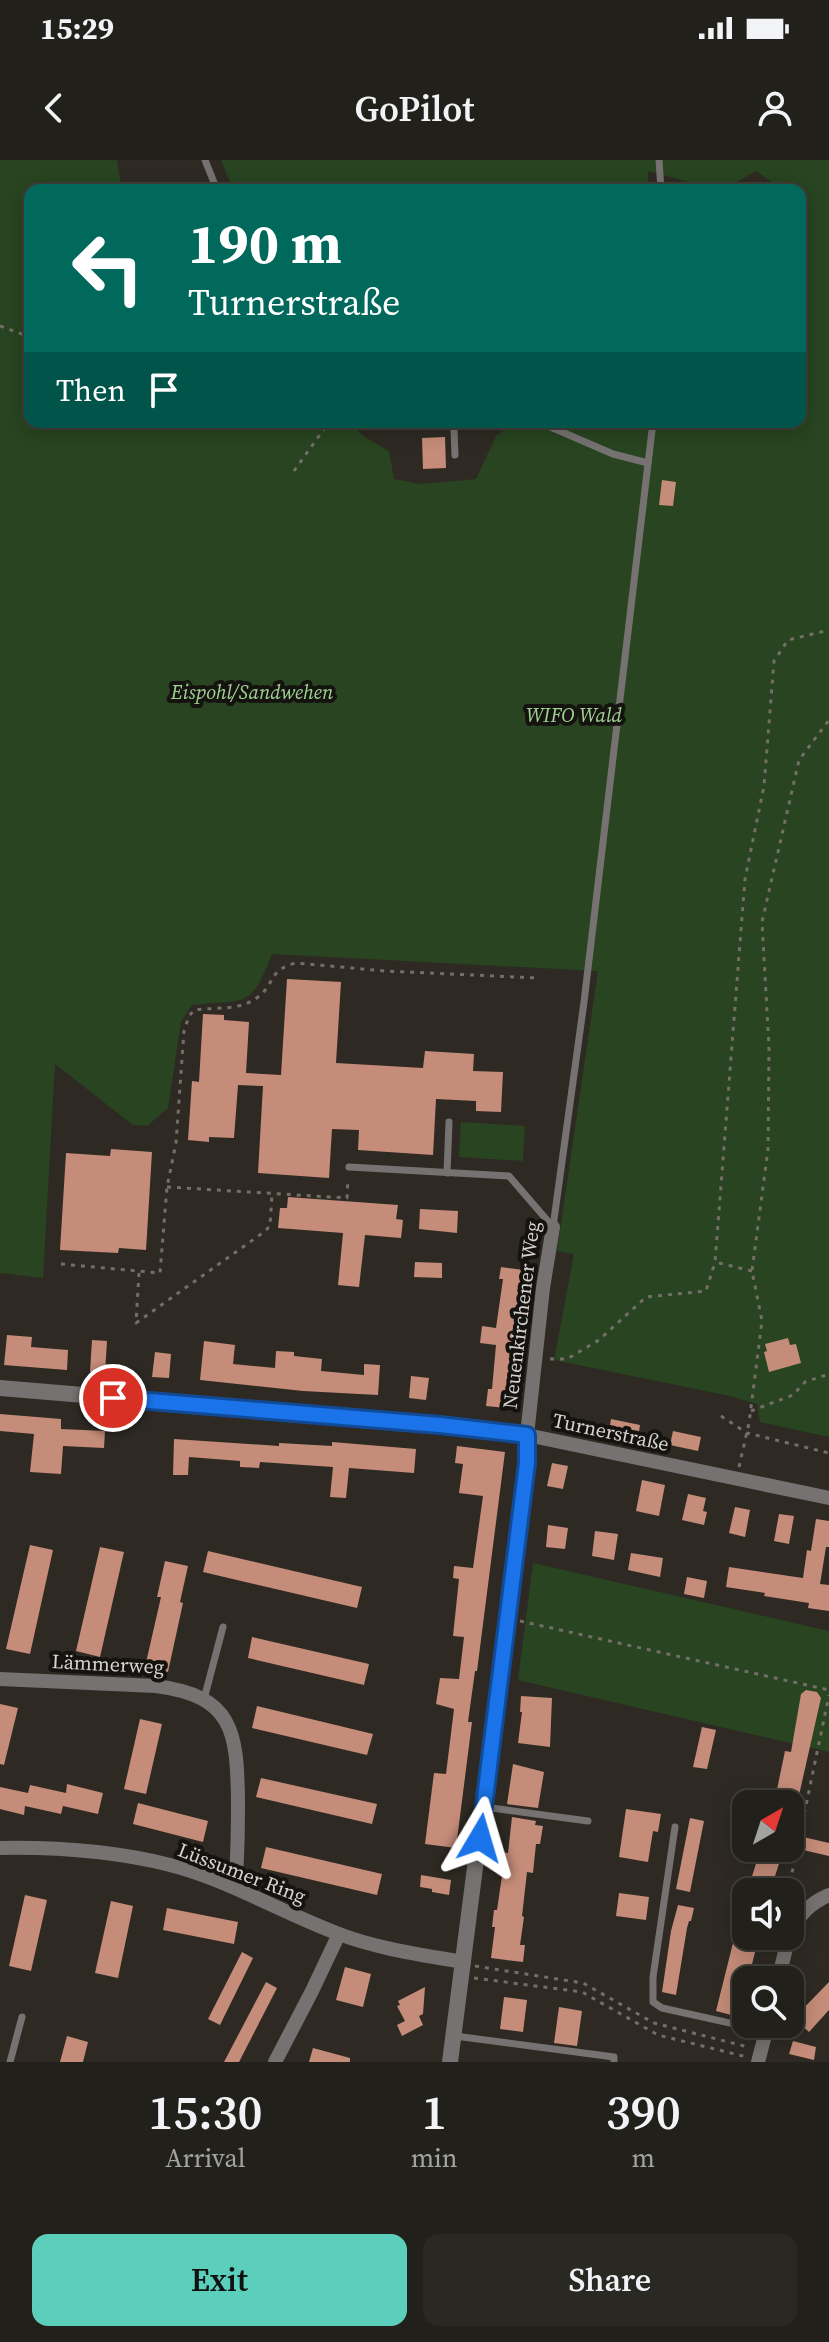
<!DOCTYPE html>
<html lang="en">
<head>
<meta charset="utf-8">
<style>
  body { margin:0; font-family:"Source Serif 4",serif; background:#2a2823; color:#f1f3f6; height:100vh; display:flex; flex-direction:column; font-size:30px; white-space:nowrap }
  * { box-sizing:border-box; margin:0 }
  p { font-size:26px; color:#a2a3a2 }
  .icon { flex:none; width:44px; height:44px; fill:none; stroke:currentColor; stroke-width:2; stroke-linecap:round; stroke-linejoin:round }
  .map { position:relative; height:1902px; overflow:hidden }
  .details { display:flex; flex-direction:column; background:#22201a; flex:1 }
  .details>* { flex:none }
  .guide { position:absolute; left:24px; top:24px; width:782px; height:244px; border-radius:16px; box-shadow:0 4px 20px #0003,0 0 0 2px #3f3e39; background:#00695c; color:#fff; overflow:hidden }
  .needle { width:52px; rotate:39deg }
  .controls { position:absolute; left:732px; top:1630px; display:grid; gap:16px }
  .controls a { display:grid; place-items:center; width:72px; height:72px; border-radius:16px; background:#22201a; box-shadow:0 4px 20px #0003,0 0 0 2px #3f3e39; font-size:40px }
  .pin { position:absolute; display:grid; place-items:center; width:68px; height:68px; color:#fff; margin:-34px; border:4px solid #fff; border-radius:50%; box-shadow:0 2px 8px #0007 }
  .me { position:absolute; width:88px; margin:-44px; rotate:7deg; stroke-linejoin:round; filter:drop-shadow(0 0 6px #0008) }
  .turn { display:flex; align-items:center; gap:28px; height:168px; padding:0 32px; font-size:36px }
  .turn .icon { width:104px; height:104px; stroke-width:2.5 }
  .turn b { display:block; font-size:56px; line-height:68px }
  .then { display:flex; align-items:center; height:76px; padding:0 32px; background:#0003; gap:16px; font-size:30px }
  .eta { display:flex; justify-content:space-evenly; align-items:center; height:136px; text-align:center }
  .eta b { font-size:48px; font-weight:600; line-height:56px }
  .action { display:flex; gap:16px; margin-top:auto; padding:16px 32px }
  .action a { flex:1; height:92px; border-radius:16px; background:#5bcebc; color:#111; font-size:32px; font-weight:600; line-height:92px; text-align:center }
  .action a+a { background:#2a2823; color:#f1f3f6 }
  .status { display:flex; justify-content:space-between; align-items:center; height:56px; padding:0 40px; background:#22201a; direction:ltr }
  .status svg { height:22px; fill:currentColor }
  header { display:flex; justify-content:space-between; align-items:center; height:104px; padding:0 32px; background:#22201a; font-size:36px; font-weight:600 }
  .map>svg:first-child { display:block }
  .green { fill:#284420 }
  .building { fill:#c58c79 }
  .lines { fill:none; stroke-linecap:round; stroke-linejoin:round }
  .path { stroke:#726e68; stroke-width:3; stroke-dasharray:4 6; stroke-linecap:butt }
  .service { stroke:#777272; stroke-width:7 }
  .minor { stroke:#777272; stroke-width:14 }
  .tertiary { stroke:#777272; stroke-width:16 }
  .route-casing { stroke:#114b97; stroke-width:20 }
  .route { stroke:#1a73e8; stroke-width:14 }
  .labels { text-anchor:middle; stroke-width:8; stroke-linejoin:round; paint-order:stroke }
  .park-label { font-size:20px; font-style:italic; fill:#9fd391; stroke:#151310 }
  .street-label { font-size:20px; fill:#d7d4d0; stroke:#151310 }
</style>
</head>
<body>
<div class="status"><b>15:29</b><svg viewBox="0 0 49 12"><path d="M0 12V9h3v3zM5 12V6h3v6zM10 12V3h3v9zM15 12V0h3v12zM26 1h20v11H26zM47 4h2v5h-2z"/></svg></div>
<header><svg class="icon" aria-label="back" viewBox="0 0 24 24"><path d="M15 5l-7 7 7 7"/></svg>GoPilot<svg class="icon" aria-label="person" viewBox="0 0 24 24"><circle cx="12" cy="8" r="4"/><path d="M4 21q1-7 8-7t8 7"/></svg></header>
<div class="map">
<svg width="829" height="1902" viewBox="0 0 829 1902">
  <rect width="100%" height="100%" fill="#2e2a23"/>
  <g class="green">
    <path d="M 0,0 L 117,0 L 121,26 L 138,30 L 30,30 L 30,262 L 350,262 L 363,276 L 389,291 L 394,319 L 420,324 L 476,319 L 496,276 L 515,262 L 800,262 L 800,30 L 783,30 L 756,11 L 723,30 L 718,30 L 648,11 L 648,30 L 233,30 L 221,0 L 829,0 L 829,1277 L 760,1262 L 757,1244 L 730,1236 L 554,1200 L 574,1094 L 557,1091 L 598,811 L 272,794 C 250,850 247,839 192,845 L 181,862 L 168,948 L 147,966 L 133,965 L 55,904 L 43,1118 L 0,1113 Z"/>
    <path d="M 461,962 L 525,966 L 523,1001 L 459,997 Z"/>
    <path d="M 533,1403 L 829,1471 L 829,1592 L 518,1520 Z"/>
  </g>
  <g class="building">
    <path d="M 445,277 L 446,308 L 423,309 L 422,278 Z"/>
    <path d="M 662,320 L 676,322 L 673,346 L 659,345 Z"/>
    <path d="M 287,819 L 341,822 L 336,903 L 423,908 L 425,891 L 474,894 L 473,911 L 503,912 L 501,952 L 476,951 L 476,941 L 436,939 L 433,995 L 358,990 L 359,970 L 332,969 L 329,1018 L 258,1013 L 263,926 L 238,925 L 234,978 L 209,977 L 209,982 L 188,980 L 192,921 L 199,922 L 203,854 L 224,855 L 224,860 L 249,862 L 246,913 L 281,915 Z"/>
    <path d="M 111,989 L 152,992 L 146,1090 L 119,1088 L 118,1093 L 60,1090 L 66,993 L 110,996 Z"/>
    <path d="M 288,1037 L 398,1045 L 396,1059 L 403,1060 L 401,1078 L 365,1075 L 359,1127 L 338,1125 L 343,1073 L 278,1068 L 280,1048 L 287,1048 Z"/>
    <path d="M 420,1049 L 458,1051 L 457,1073 L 419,1069 Z"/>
    <path d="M 415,1102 L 442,1103 L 442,1118 L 414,1117 Z"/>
    <path d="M 501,1107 L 524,1110 L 506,1248 L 486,1246 L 488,1229 L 492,1229 L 496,1185 L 480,1183 L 482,1166 L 496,1168 L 503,1119 L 499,1119 Z"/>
    <path d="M 7,1175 L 32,1177 L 31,1187 L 68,1190 L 67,1210 L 4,1205 Z"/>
    <path d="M 788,1178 L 790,1185 L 796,1184 L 801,1203 L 769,1212 L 764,1192 L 767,1191 L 765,1184 Z"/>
    <path d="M 92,1180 L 107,1181 L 105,1213 L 90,1212 Z"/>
    <path d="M 204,1181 L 235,1185 L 233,1204 L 275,1208 L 276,1191 L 294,1192 L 294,1196 L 322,1199 L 321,1211 L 364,1215 L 364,1204 L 380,1205 L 378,1235 L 303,1231 L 200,1220 Z"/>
    <path d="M 155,1192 L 171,1194 L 169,1218 L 152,1217 Z"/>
    <path d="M 411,1216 L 429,1218 L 426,1240 L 409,1238 Z"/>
    <path d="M 0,1254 L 61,1259 L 61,1269 L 105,1271 L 104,1288 L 63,1286 L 61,1314 L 30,1312 L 34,1274 L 0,1271 Z"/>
    <path d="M 611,1259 L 640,1265 L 638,1278 L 609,1272 Z"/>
    <path d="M 673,1271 L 701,1277 L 698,1291 L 670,1285 Z"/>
    <path d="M 174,1279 L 279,1286 L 279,1283 L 332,1286 L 332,1282 L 416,1289 L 414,1313 L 349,1308 L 346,1338 L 330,1337 L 333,1307 L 260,1302 L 259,1308 L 240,1307 L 240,1301 L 189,1297 L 188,1315 L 173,1315 Z"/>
    <path d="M 457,1286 L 505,1292 L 477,1511 L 475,1511 L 468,1562 L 472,1562 L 456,1688 L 425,1684 L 434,1613 L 446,1614 L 454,1549 L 436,1544 L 440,1518 L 459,1519 L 464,1477 L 453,1476 L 459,1419 L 453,1418 L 454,1406 L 473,1408 L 483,1336 L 459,1333 L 463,1304 L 455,1303 Z"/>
    <path d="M 552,1303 L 568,1306 L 563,1329 L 547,1326 Z"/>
    <path d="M 642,1320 L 665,1325 L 659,1356 L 636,1351 Z"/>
    <path d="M 688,1334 L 706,1338 L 703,1351 L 707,1352 L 704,1365 L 682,1360 Z"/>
    <path d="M 735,1347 L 750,1350 L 745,1377 L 729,1373 Z"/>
    <path d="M 779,1354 L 794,1356 L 789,1384 L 774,1381 Z"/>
    <path d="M 816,1359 L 829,1361 L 829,1387 L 826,1387 L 820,1424 L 829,1425 L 829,1451 L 808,1448 L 809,1443 L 764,1436 L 765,1433 L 726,1427 L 729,1407 L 803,1418 L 807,1390 L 811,1391 Z"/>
    <path d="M 548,1365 L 568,1368 L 565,1389 L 546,1387 Z"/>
    <path d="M 595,1371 L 618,1374 L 614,1400 L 592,1396 Z"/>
    <path d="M 30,1385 L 53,1390 L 30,1494 L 6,1489 Z"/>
    <path d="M 100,1387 L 124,1392 L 100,1497 L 76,1491 Z"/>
    <path d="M 208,1391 L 362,1427 L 357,1448 L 203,1412 Z"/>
    <path d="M 631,1393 L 663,1398 L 660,1417 L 628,1410 Z"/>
    <path d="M 165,1401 L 188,1406 L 180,1442 L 183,1443 L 168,1512 L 145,1507 L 161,1437 L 157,1437 Z"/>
    <path d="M 687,1417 L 707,1421 L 704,1438 L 684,1434 Z"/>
    <path d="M 252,1477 L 369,1504 L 364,1525 L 248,1498 Z"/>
    <path d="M 806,1530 L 817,1532 L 821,1538 L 797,1644 L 774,1644 L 785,1591 L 791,1592 L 801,1534 Z"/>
    <path d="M 521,1536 L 552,1538 L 550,1587 L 518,1583 L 522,1552 L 520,1552 Z"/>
    <path d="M 0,1544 L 18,1548 L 4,1605 L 0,1604 Z"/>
    <path d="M 257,1546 L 373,1574 L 367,1595 L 252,1568 Z"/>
    <path d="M 140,1559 L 162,1564 L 146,1634 L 124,1629 Z"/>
    <path d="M 702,1567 L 716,1570 L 707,1609 L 693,1607 Z"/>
    <path d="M 513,1604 L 544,1612 L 538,1648 L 507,1644 Z"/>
    <path d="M 261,1618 L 377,1644 L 372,1664 L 256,1637 Z"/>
    <path d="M 67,1624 L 103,1633 L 98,1654 L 63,1646 L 61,1654 L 25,1646 L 24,1655 L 0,1649 L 0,1627 L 28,1633 L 30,1625 L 66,1633 Z"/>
    <path d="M 138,1643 L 208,1661 L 203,1682 L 133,1664 Z"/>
    <path d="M 626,1649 L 661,1654 L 658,1672 L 653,1671 L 648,1702 L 619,1697 Z"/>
    <path d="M 512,1657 L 536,1661 L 535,1665 L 543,1666 L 540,1684 L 536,1684 L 533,1713 L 527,1712 L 522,1756 L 524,1757 L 520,1785 L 525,1785 L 523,1802 L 491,1798 L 495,1767 L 492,1767 L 494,1750 L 497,1750 L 503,1709 L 499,1708 L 501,1692 L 508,1693 Z"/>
    <path d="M 690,1658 L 704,1661 L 690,1732 L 676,1729 Z"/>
    <path d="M 790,1674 L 829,1683 L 829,1696 L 790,1687 Z"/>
    <path d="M 266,1687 L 382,1714 L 377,1735 L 261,1708 Z"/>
    <path d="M 761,1688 L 774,1688 L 783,1691 L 770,1732 L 747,1732 Z"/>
    <path d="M 421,1715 L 451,1720 L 449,1735 L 432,1732 L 432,1729 L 420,1727 Z"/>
    <path d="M 619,1733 L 649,1737 L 646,1760 L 616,1756 Z"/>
    <path d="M 25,1735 L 47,1740 L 31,1811 L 9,1806 Z"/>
    <path d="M 111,1741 L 133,1746 L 118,1818 L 95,1813 Z"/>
    <path d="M 678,1745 L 694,1748 L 691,1761 L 689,1761 L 687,1768 L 676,1835 L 662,1832 L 671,1771 Z"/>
    <path d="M 742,1747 L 746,1747 L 746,1776 L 759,1776 L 748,1820 L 746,1820 L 739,1857 L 716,1851 Z"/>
    <path d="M 167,1748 L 238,1762 L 234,1784 L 163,1770 Z"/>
    <path d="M 242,1792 L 253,1798 L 220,1865 L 208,1859 Z"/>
    <path d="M 345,1807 L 371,1814 L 363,1847 L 336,1840 Z"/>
    <path d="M 266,1822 L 277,1828 L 239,1902 L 224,1902 Z"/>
    <path d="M 829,1822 L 829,1850 L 809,1872 L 794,1858 Z"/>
    <path d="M 425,1827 L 423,1854 L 419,1856 L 423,1865 L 402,1876 L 397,1865 L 405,1861 L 397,1846 L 400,1845 L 398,1841 Z"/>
    <path d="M 504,1837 L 527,1840 L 523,1872 L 500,1869 Z"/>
    <path d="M 559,1847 L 582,1851 L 577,1886 L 554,1883 Z"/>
    <path d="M 67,1876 L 88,1882 L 83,1902 L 60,1902 Z"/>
    <path d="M 793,1881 L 816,1887 L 814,1900 L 789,1894 Z"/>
    <path d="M 313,1888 L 350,1898 L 350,1902 L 309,1902 Z"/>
  </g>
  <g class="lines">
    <g class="path">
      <path d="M 0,166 L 30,177"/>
      <path d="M 316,262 L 327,265"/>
      <path d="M 294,311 L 329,262"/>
      <path d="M 167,1027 L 347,1038 L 348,1019"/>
      <path d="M 61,1104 L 160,1113 L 167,1027 L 176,983 L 184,871 L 189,856 L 194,850 C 216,847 240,851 258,837 C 276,823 268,810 296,803 L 385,811 L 538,818"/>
      <path d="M 752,1111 L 715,1102 L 745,719 L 764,626 L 774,501 L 788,480 L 829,470"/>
      <path d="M 139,1113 L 136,1163 L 264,1072 L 270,1066 L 272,1034"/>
      <path d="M 550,1199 L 567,1199 L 599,1180 L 646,1137 L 706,1131 L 715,1102"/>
      <path d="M 751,1251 L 793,1235 L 805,1222 L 829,1214"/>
      <path d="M 721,1256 L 747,1273 L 829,1293"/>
      <path d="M 739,1307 L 749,1263 L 762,1161 L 752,1111 L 768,989 L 769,887 L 762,762 L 799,600 L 829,560"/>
      <path d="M 520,1461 L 829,1530"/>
      <path d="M 788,1732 L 829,1535"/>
      <path d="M 475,1806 L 583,1823 L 654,1863 L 748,1887"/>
      <path d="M 474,1818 L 582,1832 L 658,1875 L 747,1897"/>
    </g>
    <g class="service">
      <path d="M 205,0 L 217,30"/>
      <path d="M 659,0 L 661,30"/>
      <path d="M 539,262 L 613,294 L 648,303"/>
      <path d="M 455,295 L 454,270 L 458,262"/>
      <path d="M 349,1007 L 509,1016 L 553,1067"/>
      <path d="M 447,1013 L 449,962"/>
      <path d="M 553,1067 L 584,842 L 653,262"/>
      <path d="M 204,1539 L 223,1467"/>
      <path d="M 484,1647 L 588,1661"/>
      <path d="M 675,1667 L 653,1817 L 653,1842 L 662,1848 L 766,1871"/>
      <path d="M 455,1876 L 614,1897 L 614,1902"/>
      <path d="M 10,1902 L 22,1857"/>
    </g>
    <g class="minor">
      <path d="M 553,1067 L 543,1128 L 527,1275 L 829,1338"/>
      <path d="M 0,1519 L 156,1526 C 233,1536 237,1571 238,1640 C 238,1669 238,1698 235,1727"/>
      <path d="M 0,1688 C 57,1687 114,1691 170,1705 C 229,1720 282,1753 339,1774 C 379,1789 422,1795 464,1802"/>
      <path d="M 790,1773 C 799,1755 810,1743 829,1735"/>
      <path d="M 778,1820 L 789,1776"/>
      <path d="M 275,1902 L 312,1831 L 339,1774"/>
      <path d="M 758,1902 L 768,1864"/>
    </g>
    <path class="tertiary" d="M 0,1228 L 440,1265 L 527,1275 L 527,1303 L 450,1902"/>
  </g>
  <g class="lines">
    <g class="route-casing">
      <path id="route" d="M 113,1238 L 440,1265 L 527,1275 L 527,1303 L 480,1678"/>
    </g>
    <use href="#route" class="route"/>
  </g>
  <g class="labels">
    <g class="park-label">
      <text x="252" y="539">Eispohl/Sandwehen</text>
      <text x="574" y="562">WIFO Wald</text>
    </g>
    <g class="street-label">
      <text transform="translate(521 1155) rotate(-83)" y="7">Neuenkirchener Weg</text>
      <text transform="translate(611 1272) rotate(12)" y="7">Turnerstraße</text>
      <text transform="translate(108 1504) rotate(3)" y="7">Lämmerweg</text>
      <text transform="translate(242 1713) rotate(21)" y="7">Lüssumer Ring</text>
    </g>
  </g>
</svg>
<div class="controls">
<a><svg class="needle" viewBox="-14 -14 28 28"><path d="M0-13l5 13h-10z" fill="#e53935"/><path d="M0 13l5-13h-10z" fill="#a2a3a2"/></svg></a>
<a><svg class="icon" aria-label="sound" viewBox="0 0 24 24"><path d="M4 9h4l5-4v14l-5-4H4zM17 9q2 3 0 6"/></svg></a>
<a><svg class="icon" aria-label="search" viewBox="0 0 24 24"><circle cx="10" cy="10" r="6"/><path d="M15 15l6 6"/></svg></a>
</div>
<div class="pin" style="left:113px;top:1238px;background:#d93025"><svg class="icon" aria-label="arrive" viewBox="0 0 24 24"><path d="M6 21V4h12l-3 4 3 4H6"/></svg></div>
<svg class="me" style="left:480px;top:1678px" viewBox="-20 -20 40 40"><path d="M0-17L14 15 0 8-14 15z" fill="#1a73e8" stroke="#fff" stroke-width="4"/></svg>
<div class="guide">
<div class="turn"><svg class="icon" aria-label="left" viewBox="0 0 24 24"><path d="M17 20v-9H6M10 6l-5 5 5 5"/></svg><div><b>190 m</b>Turnerstraße</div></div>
<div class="then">Then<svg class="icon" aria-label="arrive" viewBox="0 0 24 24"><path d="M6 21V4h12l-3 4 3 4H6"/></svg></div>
</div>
</div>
<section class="details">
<div class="eta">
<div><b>15:30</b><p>Arrival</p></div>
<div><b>1</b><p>min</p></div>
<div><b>390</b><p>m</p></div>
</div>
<div class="action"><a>Exit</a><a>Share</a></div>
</section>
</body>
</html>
